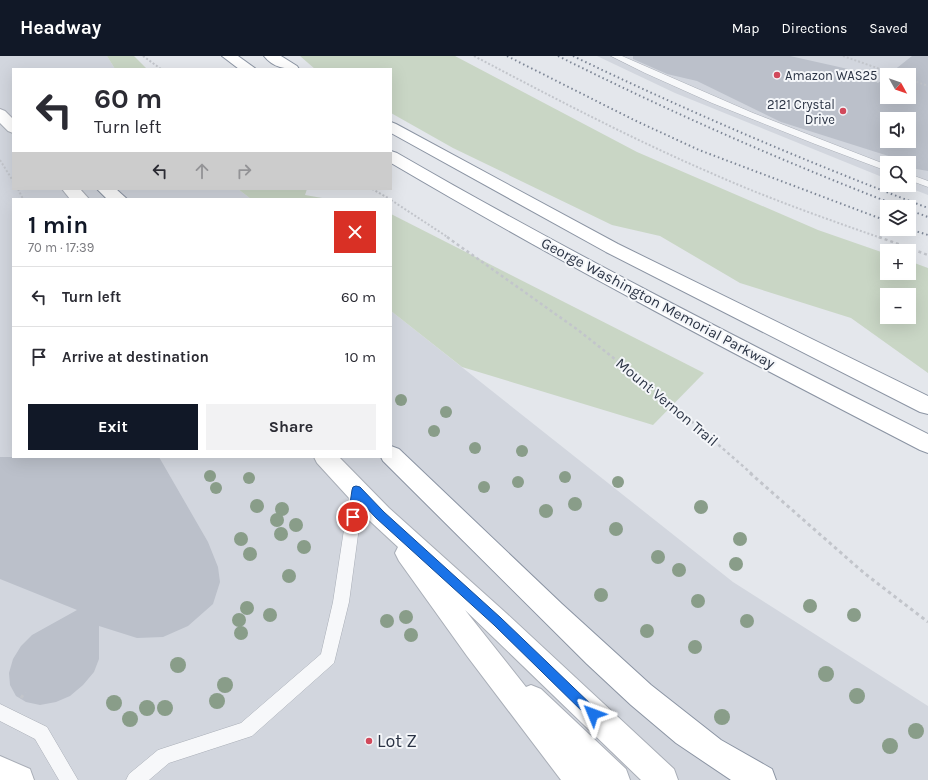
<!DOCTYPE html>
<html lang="en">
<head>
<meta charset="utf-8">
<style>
  body { margin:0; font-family:Karla,sans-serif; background:#f2f2f3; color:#2b2b33; height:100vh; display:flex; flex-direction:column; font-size:15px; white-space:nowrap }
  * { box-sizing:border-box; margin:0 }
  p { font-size:13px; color:#7c7c81 }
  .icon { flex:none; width:22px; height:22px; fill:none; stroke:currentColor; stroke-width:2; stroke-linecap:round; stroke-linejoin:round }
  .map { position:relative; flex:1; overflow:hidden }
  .panel { position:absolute; left:12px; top:142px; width:380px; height:260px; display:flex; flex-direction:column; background:#fff; border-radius:0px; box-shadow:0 4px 16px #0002 }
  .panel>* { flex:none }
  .hud { position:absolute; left:12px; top:12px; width:380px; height:122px; border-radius:0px; box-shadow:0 4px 16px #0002; background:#fff; color:#2b2b33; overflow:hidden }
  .needle { width:26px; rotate:130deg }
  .tools { position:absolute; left:880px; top:12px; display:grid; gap:8px }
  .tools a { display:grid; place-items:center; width:36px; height:36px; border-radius:0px; background:#fff; box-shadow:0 4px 16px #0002; font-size:20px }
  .pin { position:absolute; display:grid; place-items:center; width:34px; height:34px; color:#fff; margin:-17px; border:2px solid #fff; border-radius:50%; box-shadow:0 1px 4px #0007 }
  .me { position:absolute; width:44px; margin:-22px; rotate:314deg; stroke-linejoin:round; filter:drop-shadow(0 0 3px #0008) }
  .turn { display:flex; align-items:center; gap:14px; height:84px; padding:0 16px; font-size:18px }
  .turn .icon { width:52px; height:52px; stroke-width:2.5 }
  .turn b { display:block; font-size:28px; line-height:34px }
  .lanes { display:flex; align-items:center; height:38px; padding:0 16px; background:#0003; justify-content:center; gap:20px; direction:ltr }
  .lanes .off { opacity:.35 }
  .round { display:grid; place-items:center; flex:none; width:42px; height:42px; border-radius:0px; background:#f2f2f3 }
  .headline { display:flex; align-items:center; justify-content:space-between; height:68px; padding:0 16px }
  h1 { font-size:24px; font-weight:700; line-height:30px; color:#111827 }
  .action { display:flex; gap:8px; margin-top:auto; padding:8px 16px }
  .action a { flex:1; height:46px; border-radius:0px; background:#111827; color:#fff; font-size:16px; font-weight:700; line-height:46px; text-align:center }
  .action a+a { background:#f2f2f3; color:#2b2b33 }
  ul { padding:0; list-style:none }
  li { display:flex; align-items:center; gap:12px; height:60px; padding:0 16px; border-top:1px solid #e1e1e2 }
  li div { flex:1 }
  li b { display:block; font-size:15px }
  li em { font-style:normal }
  header { display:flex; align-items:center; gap:24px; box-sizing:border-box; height:56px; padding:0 20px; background:#111827; color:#fff }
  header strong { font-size:19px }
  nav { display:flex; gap:22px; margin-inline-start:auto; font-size:14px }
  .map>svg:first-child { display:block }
  .built { fill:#d2d6de; fill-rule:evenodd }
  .green { fill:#c9d6c5; fill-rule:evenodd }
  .building { fill:#bbc0ca; fill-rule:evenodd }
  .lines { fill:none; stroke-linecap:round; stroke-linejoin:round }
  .lane-casing { stroke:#a9aeb7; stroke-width:1 }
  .secondary-casing { stroke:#a9aeb7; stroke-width:2 }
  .highway-casing { stroke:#8b94a3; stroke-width:2 }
  .path-far2 { stroke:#c2c5cb; stroke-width:2; stroke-dasharray:2 2; stroke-linecap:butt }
  .path-far1 { stroke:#c2c5cb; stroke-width:2.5; stroke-dasharray:3 3; stroke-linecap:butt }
  .path { stroke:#c2c5cb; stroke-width:3; stroke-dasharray:3.5 3.5; stroke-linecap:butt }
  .lane { fill:#f7f8fa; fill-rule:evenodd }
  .secondary { fill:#fff; fill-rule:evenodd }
  .highway { fill:#fff; fill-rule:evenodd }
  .rail { stroke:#7d8696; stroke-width:2; stroke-dasharray:1.5 3; stroke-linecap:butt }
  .tree { fill:#899d89 }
  .route { fill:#1a73e8; stroke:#114b97 }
  .poi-dot { fill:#d1495b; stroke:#f4f6f9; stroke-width:1.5 }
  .labels { text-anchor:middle; stroke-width:4; stroke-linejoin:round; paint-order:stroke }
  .far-poi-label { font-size:13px; fill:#2b3445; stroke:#f4f6f9; text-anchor:start }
  .street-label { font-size:15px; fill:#2b3445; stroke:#f4f6f9 }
  .near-poi-label { font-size:18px; fill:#2b3445; stroke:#f4f6f9; text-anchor:start }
</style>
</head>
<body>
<header>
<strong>Headway</strong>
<nav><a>Map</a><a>Directions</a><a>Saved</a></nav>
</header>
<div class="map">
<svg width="928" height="724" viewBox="0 0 928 724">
  <rect width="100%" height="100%" fill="#e4e7ec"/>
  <g class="built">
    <path d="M 0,0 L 107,0 L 115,13 L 13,13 L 13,133 L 238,133 L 251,143 L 13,143 L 13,401 L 391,401 L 391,255 L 733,526 L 928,650 L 928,724 L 0,724 Z"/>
    <path d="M 597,0 L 928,0 L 928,139 L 902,129 L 909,129 L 909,107 L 887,107 L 887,123 L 675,37 ZM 887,19 L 909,19 L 909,41 L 887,41 ZM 887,63 L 909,63 L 909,85 L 887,85 Z"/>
  </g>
  <g class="green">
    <path d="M 107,0 L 134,0 L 147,13 L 115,13 Z"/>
    <path d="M 300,0 L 455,0 L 637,96 L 818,174 L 887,198 L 887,217 L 909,217 L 909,205 L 928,212 L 928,317 L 851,262 L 740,227 L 660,180 L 612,169 L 453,92 L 391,57 L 391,13 L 315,13 ZM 887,239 L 909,239 L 909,261 L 887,261 Z"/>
    <path d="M 238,133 L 307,133 L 305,139 L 328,143 L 251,143 Z"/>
    <path d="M 391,158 L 704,317 L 653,369 L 462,311 L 391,255 Z"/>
  </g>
  <g class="building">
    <path d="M 633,0 L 790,0 L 857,15 L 878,27 L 887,20 L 887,41 L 909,41 L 909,19 L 888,19 L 912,0 L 928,0 L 928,115 L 911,112 L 909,111 L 909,107 L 904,107 L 898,103 L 781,66 L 697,25 L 667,18 L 633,3 ZM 887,63 L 909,63 L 909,85 L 887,85 Z"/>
    <path d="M 0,401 L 159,401 L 208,486 L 218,511 L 220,526 L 213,548 L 188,570 L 163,581 L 137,582 L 99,570 L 99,603 L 94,616 L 83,629 L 70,640 L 56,646 L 40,649 L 26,646 L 16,640 L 10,629 L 9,617 L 13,603 L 21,590 L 32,579 L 77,554 L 0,523 Z"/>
  </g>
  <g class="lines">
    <g class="lane-casing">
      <g id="lane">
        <path d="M 611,0 L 622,0 L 753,57 L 887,109 L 887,115 L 815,88 L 712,47 L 645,17 Z"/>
        <path d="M 909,118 L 928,125 L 928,131 L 909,124 Z"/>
        <path d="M 357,428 L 362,430 L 364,434 L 349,546 L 334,607 L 252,680 L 169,707 L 149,724 L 126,724 L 129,718 L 158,694 L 241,667 L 321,598 L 333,546 L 350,434 L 352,430 Z"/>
        <path d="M 0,648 L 47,671 L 78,724 L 59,724 L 35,683 L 0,665 Z"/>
      </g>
    </g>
    <g class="secondary-casing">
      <g id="secondary">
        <path d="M 0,53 L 5,55 L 13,63 L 13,77 L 8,75 L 0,67 Z"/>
        <path d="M 62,133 L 80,133 L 89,143 L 70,143 Z"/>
        <path d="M 314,401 L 339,401 L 389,452 L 506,557 L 674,713 L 678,724 L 641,724 L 465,554 L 526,631 L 531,629 L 541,633 L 626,713 L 630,724 L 561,724 L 467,600 L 399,505 L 395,497 L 398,491 L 371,466 L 317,407 Z"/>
        <path d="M 0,700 L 30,713 L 34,724 L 0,724 Z"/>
      </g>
    </g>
    <g class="highway-casing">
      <g id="highway">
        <path d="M 222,0 L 238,0 L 256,13 L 239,13 Z"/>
        <path d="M 264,0 L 281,0 L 297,10 L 299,13 C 286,13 273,12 264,0 Z"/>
        <path d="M 391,66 L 396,68 L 618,188 L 928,340 L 928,358 L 920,356 L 606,196 L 391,77 Z"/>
        <path d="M 391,95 L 397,97 C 570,197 749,288 928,378 L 928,397 L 920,394 C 742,302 564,209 391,107 Z"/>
        <path d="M 97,133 L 116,133 L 127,143 L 107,143 Z"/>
        <path d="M 391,390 L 399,393 L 562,548 L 651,629 L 721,684 L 772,713 L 776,724 L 731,724 L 676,687 L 631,649 L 587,608 L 383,405 L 381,401 L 391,401 Z"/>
      </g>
    </g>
    <g class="path-far2">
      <path d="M 143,0 L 161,13"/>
      <path d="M 474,0 C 552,41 630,82 711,117 C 767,142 824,162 881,182"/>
      <path d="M 843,0 L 897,19"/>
      <path d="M 909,23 L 928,30"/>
      <path d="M 0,104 L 13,125"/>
      <path d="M 18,133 L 23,143"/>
      <path d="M 372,133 L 390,143"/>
      <path d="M 391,144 L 449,182"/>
    </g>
    <g class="path-far1">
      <path d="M 447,181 L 578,274 L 667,344 L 752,418"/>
      <path d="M 879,181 L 928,199"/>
    </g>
    <g class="path">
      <path d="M 750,417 L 864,517 L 928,566"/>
      <path d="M 21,642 L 25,636"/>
    </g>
    <use href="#lane" class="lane"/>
    <use href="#secondary" class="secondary"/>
    <use href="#highway" class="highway"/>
    <g class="rail">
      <path d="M 507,0 L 634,64 L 699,94 L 887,165"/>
      <path d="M 558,0 C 670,56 784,106 901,151"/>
      <path d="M 573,0 C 689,56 807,106 928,152"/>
      <path d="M 909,154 L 928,161"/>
      <path d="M 909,173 L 928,179"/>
    </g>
  </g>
  <g class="tree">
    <circle cx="401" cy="344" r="6"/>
    <circle cx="446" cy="356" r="6"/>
    <circle cx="434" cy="375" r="6"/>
    <circle cx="475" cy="392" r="6"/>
    <circle cx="522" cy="395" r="6"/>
    <circle cx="210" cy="420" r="6"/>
    <circle cx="565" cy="421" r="6"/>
    <circle cx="249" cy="422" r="6"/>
    <circle cx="518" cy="426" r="6"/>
    <circle cx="618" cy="426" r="6"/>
    <circle cx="484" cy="431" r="6"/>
    <circle cx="216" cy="432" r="6"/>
    <circle cx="575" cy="448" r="7"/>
    <circle cx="257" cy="450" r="7"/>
    <circle cx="701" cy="451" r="7"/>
    <circle cx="282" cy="453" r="7"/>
    <circle cx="546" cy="455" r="7"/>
    <circle cx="277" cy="464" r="7"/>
    <circle cx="296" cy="469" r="7"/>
    <circle cx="616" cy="473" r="7"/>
    <circle cx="281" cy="478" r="7"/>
    <circle cx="241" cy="483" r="7"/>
    <circle cx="740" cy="483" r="7"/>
    <circle cx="304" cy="491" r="7"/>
    <circle cx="250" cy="498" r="7"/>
    <circle cx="658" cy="501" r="7"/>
    <circle cx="736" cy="508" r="7"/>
    <circle cx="679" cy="514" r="7"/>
    <circle cx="289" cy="520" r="7"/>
    <circle cx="601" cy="539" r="7"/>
    <circle cx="698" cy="545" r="7"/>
    <circle cx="810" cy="550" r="7"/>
    <circle cx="247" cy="552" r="7"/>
    <circle cx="270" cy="559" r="7"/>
    <circle cx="854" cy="559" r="7"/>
    <circle cx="406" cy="561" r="7"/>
    <circle cx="239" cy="564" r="7"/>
    <circle cx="387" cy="565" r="7"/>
    <circle cx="747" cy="565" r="7"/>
    <circle cx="647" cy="575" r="7"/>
    <circle cx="241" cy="577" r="7"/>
    <circle cx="411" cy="579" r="7"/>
    <circle cx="695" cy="591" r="7"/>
    <circle cx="178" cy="609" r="8"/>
    <circle cx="826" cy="618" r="8"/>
    <circle cx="225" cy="629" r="8"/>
    <circle cx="857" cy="640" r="8"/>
    <circle cx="217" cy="645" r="8"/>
    <circle cx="114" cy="647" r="8"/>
    <circle cx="147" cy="652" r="8"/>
    <circle cx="165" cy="652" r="8"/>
    <circle cx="722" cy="661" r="8"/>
    <circle cx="130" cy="663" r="8"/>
    <circle cx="916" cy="675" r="8"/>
    <circle cx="890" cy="690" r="8"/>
  </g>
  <path class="route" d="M 356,430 L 360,431 L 384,456 L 501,562 L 597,654 L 599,658 L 597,662 L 593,664 L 589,662 L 494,569 L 376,462 L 360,445 L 357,464 L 353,466 L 350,464 L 348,461 L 352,434 L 353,431 Z"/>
  <g class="poi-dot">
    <circle cx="777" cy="19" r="4"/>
    <circle cx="843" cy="55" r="4"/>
    <circle cx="369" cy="685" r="4"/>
  </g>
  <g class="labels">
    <g class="far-poi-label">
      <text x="785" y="24">Amazon WAS25</text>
      <text x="835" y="53" text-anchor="end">2121 Crystal<tspan x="835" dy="15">Drive</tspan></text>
    </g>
    <g class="street-label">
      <text transform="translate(658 247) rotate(28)" y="5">George Washington Memorial Parkway</text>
      <text transform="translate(667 346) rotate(40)" y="5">Mount Vernon Trail</text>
    </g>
    <g class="near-poi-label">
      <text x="377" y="691">Lot Z</text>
    </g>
  </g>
</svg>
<div class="tools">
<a><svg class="needle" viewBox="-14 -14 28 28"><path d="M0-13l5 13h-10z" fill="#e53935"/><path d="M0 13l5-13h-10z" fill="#7c7c81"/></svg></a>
<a><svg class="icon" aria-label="sound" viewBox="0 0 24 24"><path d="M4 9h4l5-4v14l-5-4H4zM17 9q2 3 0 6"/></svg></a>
<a><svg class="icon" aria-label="search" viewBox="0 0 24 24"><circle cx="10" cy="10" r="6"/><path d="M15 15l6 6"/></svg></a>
<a><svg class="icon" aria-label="layers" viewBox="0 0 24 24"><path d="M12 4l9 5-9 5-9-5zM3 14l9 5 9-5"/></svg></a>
<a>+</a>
<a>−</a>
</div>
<div class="pin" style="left:353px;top:461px;background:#d93025"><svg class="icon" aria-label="arrive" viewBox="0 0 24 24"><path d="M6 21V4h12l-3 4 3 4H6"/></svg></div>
<svg class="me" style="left:593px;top:658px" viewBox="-20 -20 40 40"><path d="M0-17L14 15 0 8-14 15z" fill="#1a73e8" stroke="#fff" stroke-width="4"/></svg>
<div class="hud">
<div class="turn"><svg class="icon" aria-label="left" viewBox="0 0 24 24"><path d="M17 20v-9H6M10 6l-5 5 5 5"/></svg><div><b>60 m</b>Turn left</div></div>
<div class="lanes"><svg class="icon" aria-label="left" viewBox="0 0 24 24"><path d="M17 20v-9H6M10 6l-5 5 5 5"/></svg><svg class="icon off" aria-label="ahead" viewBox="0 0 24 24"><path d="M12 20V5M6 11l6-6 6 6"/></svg><svg class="icon off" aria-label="right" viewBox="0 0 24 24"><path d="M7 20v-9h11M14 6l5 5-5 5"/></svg></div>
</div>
<section class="panel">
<div class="headline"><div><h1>1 min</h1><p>70 m · 17:39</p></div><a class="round" style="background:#d93025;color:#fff"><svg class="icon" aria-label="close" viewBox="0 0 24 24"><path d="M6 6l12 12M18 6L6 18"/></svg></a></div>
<ul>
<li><svg class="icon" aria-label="left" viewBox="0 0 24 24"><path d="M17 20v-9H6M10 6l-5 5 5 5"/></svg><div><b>Turn left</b></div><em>60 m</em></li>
<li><svg class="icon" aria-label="arrive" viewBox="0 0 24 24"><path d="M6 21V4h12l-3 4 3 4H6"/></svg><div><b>Arrive at destination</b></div><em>10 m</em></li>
</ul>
<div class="action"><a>Exit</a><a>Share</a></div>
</section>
</div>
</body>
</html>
